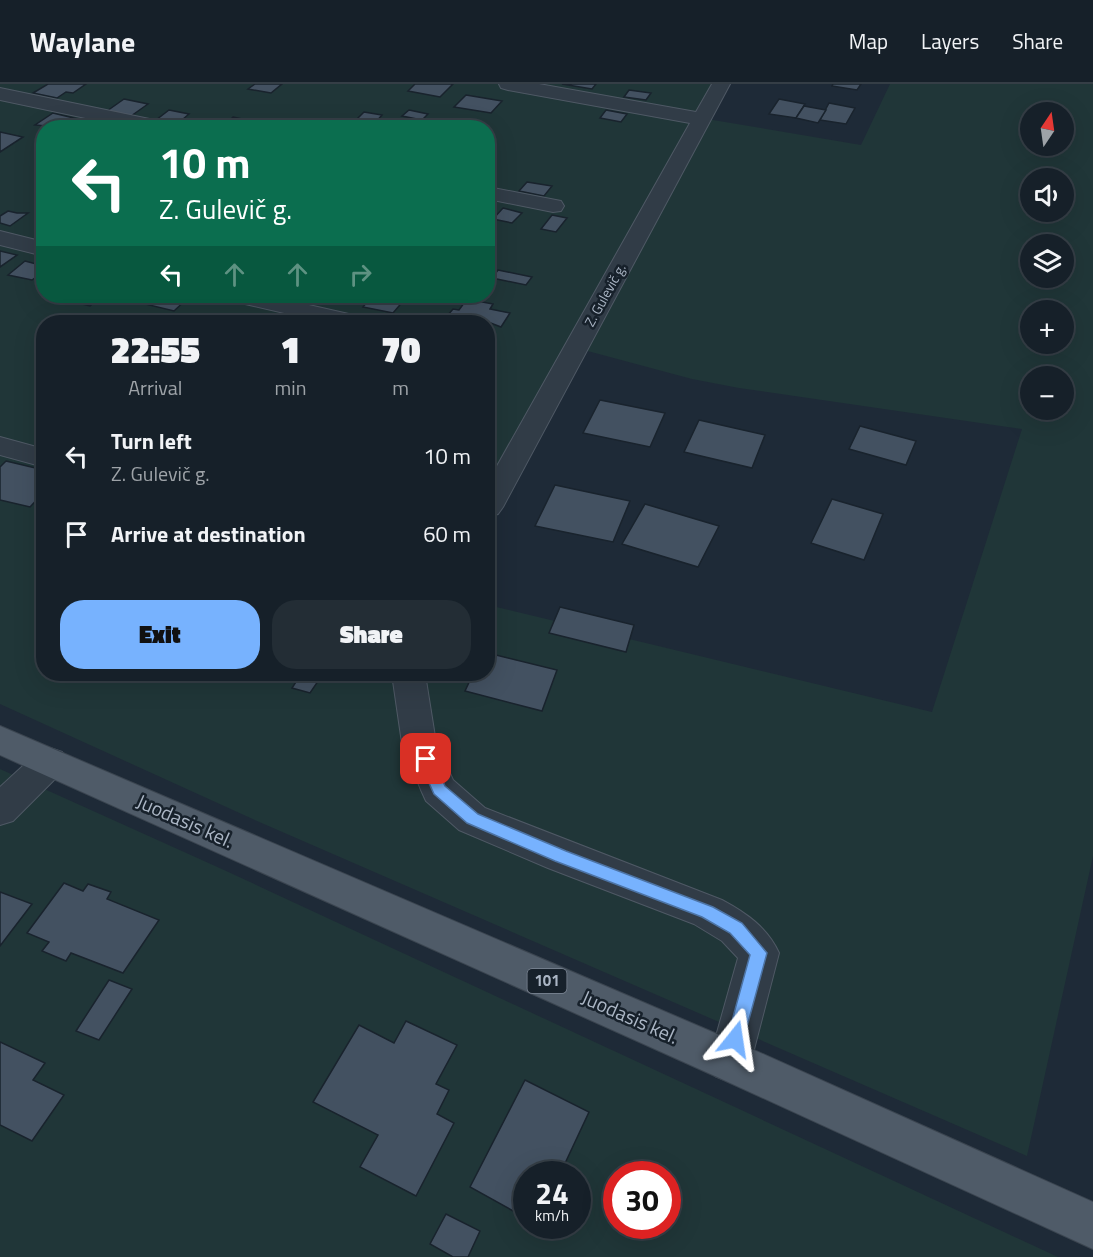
<!DOCTYPE html>
<html lang="en">
<head>
<meta charset="utf-8">
<style>
  body { margin:0; font-family:"Titillium Web",sans-serif; background:#232d35; color:#f1f3f6; height:100vh; display:flex; flex-direction:column; font-size:22px; white-space:nowrap }
  * { box-sizing:border-box; margin:0 }
  p { font-size:20px; color:#9ea3a8 }
  .icon { flex:none; width:33px; height:33px; fill:none; stroke:currentColor; stroke-width:2; stroke-linecap:round; stroke-linejoin:round }
  .map { position:relative; flex:1; overflow:hidden }
  .sheet { position:absolute; left:36px; top:231px; width:459px; height:366px; display:flex; flex-direction:column; background:#162029; border-radius:24px; box-shadow:0 6px 24px #0002,0 0 0 2px #353e46 }
  .sheet>* { flex:none }
  .top-card { position:absolute; left:36px; top:36px; width:459px; height:183px; border-radius:24px; box-shadow:0 6px 24px #0002,0 0 0 2px #353e46; background:#0b6e4f; color:#fff; overflow:hidden }
  .needle { width:39px; rotate:13deg }
  .tools { position:absolute; left:1020px; top:18px; display:grid; gap:12px }
  .tools a { display:grid; place-items:center; width:54px; height:54px; border-radius:50%; background:#162029; box-shadow:0 6px 24px #0002,0 0 0 2px #353e46; font-size:30px }
  .speed { position:absolute; left:513px; top:1077px; display:flex; gap:12px; font-size:30px; font-weight:700; text-align:center }
  .speed>* { display:grid; place-content:center; width:78px; height:78px; border-radius:50%; background:#162029; box-shadow:0 6px 24px #0002,0 0 0 2px #353e46; line-height:1 }
  .speed small { font-size:15px; font-weight:400 }
  .speed .limit { border:9px solid #d22; background:#fff; color:#111 }
  .pin { position:absolute; display:grid; place-items:center; width:51px; height:51px; color:#fff; margin:-26px; border-radius:12px; box-shadow:0 3px 9px #0006 }
  .me { position:absolute; width:66px; margin:-33px; rotate:15deg; stroke-linejoin:round; filter:drop-shadow(0 0 4px #0008) }
  .turn { display:flex; align-items:center; gap:21px; height:126px; padding:0 24px; font-size:27px }
  .turn .icon { width:78px; height:78px; stroke-width:2.5 }
  .turn b { display:block; font-size:42px; line-height:51px }
  .lanes { display:flex; align-items:center; height:57px; padding:0 24px; background:#0003; justify-content:center; gap:30px; direction:ltr }
  .lanes .off { opacity:.35 }
  .eta { display:flex; justify-content:space-evenly; align-items:center; height:102px; text-align:center }
  .eta b { font-size:36px; font-weight:800; line-height:42px }
  .action { display:flex; gap:12px; margin-top:auto; padding:12px 24px }
  .action a { flex:1; height:69px; border-radius:24px; background:#77b2fe; color:#111; font-size:24px; font-weight:800; line-height:69px; text-align:center }
  .action a+a { background:#232d35; color:#f1f3f6 }
  ul { padding:0; list-style:none }
  li { display:flex; align-items:center; gap:18px; height:78px; padding:0 24px }
  li div { flex:1 }
  li b { display:block; font-size:22px }
  li em { font-style:normal }
  header { display:flex; align-items:center; gap:36px; box-sizing:border-box; height:84px; padding:0 30px; background:#162029; border-bottom:2px solid #353e46 }
  header strong { font-size:28px }
  nav { display:flex; gap:33px; margin-inline-start:auto; font-size:21px }
  .map>svg:first-child { display:block }
  .green { fill:#203638; fill-rule:evenodd }
  .building { fill:#435161; stroke:#19232d; stroke-width:1.5 }
  .lines { fill:none; stroke-linecap:round; stroke-linejoin:round }
  .street-casing { stroke:#4f5965; stroke-width:2 }
  .primary-casing { stroke:#3b4550; stroke-width:2 }
  .street { fill:#313c47; fill-rule:evenodd }
  .primary { fill:#4f5b68; fill-rule:evenodd }
  .route { fill:#77b2fe; stroke:#4d74a5; stroke-width:1.5 }
  .labels { text-anchor:middle; stroke-width:5; stroke-linejoin:round; paint-order:stroke }
  .far-street-label { font-size:14px; fill:#abb6c5; stroke:#17212b }
  .shield { fill:#17212b; stroke:#7f8997; stroke-width:1.5 }
  .shield-label { font-size:15px; font-weight:bold; fill:#abb6c5 }
  .near-street-label { font-size:20px; fill:#abb6c5; stroke:#17212b }
</style>
</head>
<body>
<header>
<strong>Waylane</strong>
<nav><a>Map</a><a>Layers</a><a>Share</a></nav>
</header>
<div class="map">
<svg width="1093" height="1173" viewBox="0 0 1093 1173">
  <rect width="100%" height="100%" fill="#1e2a37"/>
  <g class="green">
    <path d="M 0,0 L 730,0 L 707,35 L 861,61 L 890,0 L 1093,0 L 1093,772 L 1027,1072 L 257,737 L 0,620 ZM 1030,28 L 1064,28 L 1064,62 L 1030,62 ZM 44,44 L 488,44 L 488,212 L 44,212 ZM 1030,94 L 1064,94 L 1064,128 L 1030,128 ZM 1030,160 L 1064,160 L 1064,194 L 1030,194 ZM 1030,226 L 1064,226 L 1064,260 L 1030,260 ZM 44,238 L 488,238 L 488,405 L 550,302 L 569,262 L 692,295 L 739,304 L 1022,345 L 932,628 L 488,521 L 488,590 L 44,590 ZM 1030,292 L 1064,292 L 1064,326 L 1030,326 Z"/>
    <path d="M 0,685 L 224,786 L 1058,1173 L 0,1173 ZM 526,1090 L 578,1090 L 578,1142 L 526,1142 ZM 616,1090 L 668,1090 L 668,1142 L 616,1142 Z"/>
  </g>
  <g class="building">
    <path d="M 48,0 L 86,0 L 73,9 L 66,8 L 57,14 L 33,9 Z"/>
    <path d="M 255,0 L 282,0 L 271,9 L 248,5 Z"/>
    <path d="M 415,0 L 453,0 L 440,13 L 408,7 Z"/>
    <path d="M 562,0 L 596,0 L 592,5 Z"/>
    <path d="M 833,0 L 861,0 L 857,6 L 832,2 Z"/>
    <path d="M 629,6 L 651,9 L 646,16 L 624,13 Z"/>
    <path d="M 466,11 L 502,17 L 491,29 L 454,23 Z"/>
    <path d="M 124,15 L 148,20 L 131,32 L 107,27 Z"/>
    <path d="M 779,15 L 805,20 L 796,34 L 769,30 Z"/>
    <path d="M 829,19 L 855,24 L 846,40 L 820,36 Z"/>
    <path d="M 804,22 L 826,26 L 818,39 L 796,34 Z"/>
    <path d="M 169,26 L 189,30 L 177,40 L 156,36 Z"/>
    <path d="M 409,26 L 428,30 L 422,36 L 402,32 Z"/>
    <path d="M 606,26 L 627,30 L 621,38 L 600,34 Z"/>
    <path d="M 364,28 L 382,31 L 375,39 L 356,36 Z"/>
    <path d="M 53,29 L 82,36 L 71,44 L 35,41 Z"/>
    <path d="M 233,33 L 251,37 L 247,40 L 266,43 L 227,44 L 233,39 L 228,38 Z"/>
    <path d="M 317,38 L 342,42 L 311,44 Z"/>
    <path d="M 0,48 L 23,53 L 0,68 Z"/>
    <path d="M 527,98 L 552,102 L 544,112 L 519,107 Z"/>
    <path d="M 503,124 L 522,129 L 512,139 L 493,135 Z"/>
    <path d="M 8,127 L 17,129 L 28,129 L 10,142 L 0,139 L 0,132 Z"/>
    <path d="M 552,131 L 567,134 L 556,148 L 541,145 Z"/>
    <path d="M 0,167 L 17,171 L 0,183 Z"/>
    <path d="M 25,177 L 44,182 L 44,187 L 32,196 L 8,191 Z"/>
    <path d="M 498,186 L 532,193 L 526,201 L 492,194 Z"/>
    <path d="M 66,212 L 101,212 L 90,222 L 62,215 Z"/>
    <path d="M 155,212 L 190,212 L 174,227 L 145,220 Z"/>
    <path d="M 372,212 L 387,212 L 405,215 L 393,229 L 363,223 Z"/>
    <path d="M 467,215 L 493,220 L 490,225 L 510,229 L 501,243 L 488,238 L 442,238 L 453,225 L 459,226 Z"/>
    <path d="M 600,316 L 665,329 L 650,363 L 583,349 Z"/>
    <path d="M 699,336 L 765,351 L 752,384 L 684,368 Z"/>
    <path d="M 860,342 L 916,357 L 906,381 L 849,365 Z"/>
    <path d="M 6,377 L 44,386 L 44,408 L 30,423 L 0,416 L 0,383 Z"/>
    <path d="M 555,401 L 630,417 L 613,458 L 535,442 Z"/>
    <path d="M 832,415 L 883,430 L 864,476 L 811,459 Z"/>
    <path d="M 645,420 L 719,442 L 698,483 L 622,460 Z"/>
    <path d="M 560,523 L 634,541 L 626,568 L 549,549 Z"/>
    <path d="M 488,569 L 557,586 L 542,627 L 465,607 L 473,590 L 488,590 Z"/>
    <path d="M 301,590 L 323,590 L 310,609 L 292,604 Z"/>
    <path d="M 64,799 L 83,807 L 88,800 L 111,808 L 107,815 L 159,836 L 123,889 L 71,869 L 66,877 L 42,867 L 49,858 L 27,849 Z"/>
    <path d="M 0,808 L 32,820 L 0,862 Z"/>
    <path d="M 109,896 L 132,905 L 99,956 L 76,947 Z"/>
    <path d="M 406,937 L 457,961 L 436,1000 L 449,1006 L 437,1030 L 454,1039 L 416,1112 L 360,1083 L 378,1051 L 313,1018 L 359,941 L 394,959 Z"/>
    <path d="M 0,958 L 45,979 L 33,996 L 64,1011 L 32,1057 L 0,1041 Z"/>
    <path d="M 525,996 L 589,1028 L 560,1090 L 526,1090 L 526,1134 L 470,1103 Z"/>
    <path d="M 446,1130 L 480,1147 L 468,1173 L 453,1173 L 430,1160 Z"/>
  </g>
  <g class="lines">
    <g class="street-casing">
      <g id="street">
        <path d="M 499,0 L 539,0 L 696,28 L 712,0 L 730,0 L 503,423 L 498,430 L 488,433 L 488,398 L 690,39 L 508,6 L 501,4 Z"/>
        <path d="M 0,4 L 164,38 L 171,40 L 174,44 L 133,44 L 0,16 Z"/>
        <path d="M 488,103 L 561,117 L 564,122 L 561,127 L 553,128 L 488,115 Z"/>
        <path d="M 0,147 L 44,158 L 44,172 L 0,161 Z"/>
        <path d="M 228,212 L 269,212 L 362,233 L 365,238 L 323,238 L 232,217 Z"/>
        <path d="M 0,353 L 44,365 L 44,383 L 0,371 Z"/>
        <path d="M 392,590 L 425,590 L 436,659 L 453,696 L 485,724 L 722,816 C 746,829 767,843 779,869 L 751,977 L 745,992 L 730,998 L 715,992 L 709,977 L 738,874 L 722,857 L 694,840 L 548,784 L 459,746 L 426,717 L 421,706 L 402,659 Z"/>
        <path d="M 50,664 L 62,668 L 68,678 L 62,688 L 13,737 L 0,741 L 0,703 L 38,668 Z"/>
      </g>
    </g>
    <g class="primary-casing">
      <path id="primary" d="M 0,642 L 745,962 L 1093,1118 L 1093,1165 L 715,992 L 0,671 Z"/>
    </g>
    <use href="#street" class="street"/>
    <use href="#primary" class="primary"/>
  </g>
  <path class="route" d="M 426,669 L 431,670 L 445,702 L 478,730 L 566,767 L 713,823 L 742,839 L 767,869 L 742,961 L 735,964 L 729,961 L 727,955 L 750,871 L 730,849 L 702,833 L 555,777 L 467,739 L 434,710 L 418,675 L 420,670 Z"/>
  <g class="labels">
    <g class="far-street-label">
      <text transform="translate(605 211) rotate(-61)" y="5">Z. Gulevič g.</text>
    </g>
    <rect class="shield" x="527.5" y="885" width="39" height="24" rx="4.5"/>
    <g class="shield-label">
      <text x="547" y="902">101</text>
    </g>
    <g class="near-street-label">
      <text transform="translate(185 737) rotate(24)" y="7">Juodasis kel.</text>
      <text transform="translate(630 933) rotate(24)" y="7">Juodasis kel.</text>
    </g>
  </g>
</svg>
<div class="tools">
<a><svg class="needle" viewBox="-14 -14 28 28"><path d="M0-13l5 13h-10z" fill="#e53935"/><path d="M0 13l5-13h-10z" fill="#9ea3a8"/></svg></a>
<a><svg class="icon" aria-label="sound" viewBox="0 0 24 24"><path d="M4 9h4l5-4v14l-5-4H4zM17 9q2 3 0 6"/></svg></a>
<a><svg class="icon" aria-label="layers" viewBox="0 0 24 24"><path d="M12 4l9 5-9 5-9-5zM3 14l9 5 9-5"/></svg></a>
<a>+</a>
<a>−</a>
</div>
<div class="speed"><div>24<small>km/h</small></div><div class="limit">30</div></div>
<div class="pin" style="left:426px;top:675px;background:#d93025"><svg class="icon" aria-label="arrive" viewBox="0 0 24 24"><path d="M6 21V4h12l-3 4 3 4H6"/></svg></div>
<svg class="me" style="left:735px;top:955px" viewBox="-20 -20 40 40"><path d="M0-17L14 15 0 8-14 15z" fill="#77b2fe" stroke="#fff" stroke-width="4"/></svg>
<div class="top-card">
<div class="turn"><svg class="icon" aria-label="left" viewBox="0 0 24 24"><path d="M17 20v-9H6M10 6l-5 5 5 5"/></svg><div><b>10 m</b>Z. Gulevič g.</div></div>
<div class="lanes"><svg class="icon" aria-label="left" viewBox="0 0 24 24"><path d="M17 20v-9H6M10 6l-5 5 5 5"/></svg><svg class="icon off" aria-label="ahead" viewBox="0 0 24 24"><path d="M12 20V5M6 11l6-6 6 6"/></svg><svg class="icon off" aria-label="ahead" viewBox="0 0 24 24"><path d="M12 20V5M6 11l6-6 6 6"/></svg><svg class="icon off" aria-label="right" viewBox="0 0 24 24"><path d="M7 20v-9h11M14 6l5 5-5 5"/></svg></div>
</div>
<section class="sheet">
<div class="eta">
<div><b>22:55</b><p>Arrival</p></div>
<div><b>1</b><p>min</p></div>
<div><b>70</b><p>m</p></div>
</div>
<ul>
<li><svg class="icon" aria-label="left" viewBox="0 0 24 24"><path d="M17 20v-9H6M10 6l-5 5 5 5"/></svg><div><b>Turn left</b><p>Z. Gulevič g.</p></div><em>10 m</em></li>
<li><svg class="icon" aria-label="arrive" viewBox="0 0 24 24"><path d="M6 21V4h12l-3 4 3 4H6"/></svg><div><b>Arrive at destination</b></div><em>60 m</em></li>
</ul>
<div class="action"><a>Exit</a><a>Share</a></div>
</section>
</div>
</body>
</html>
